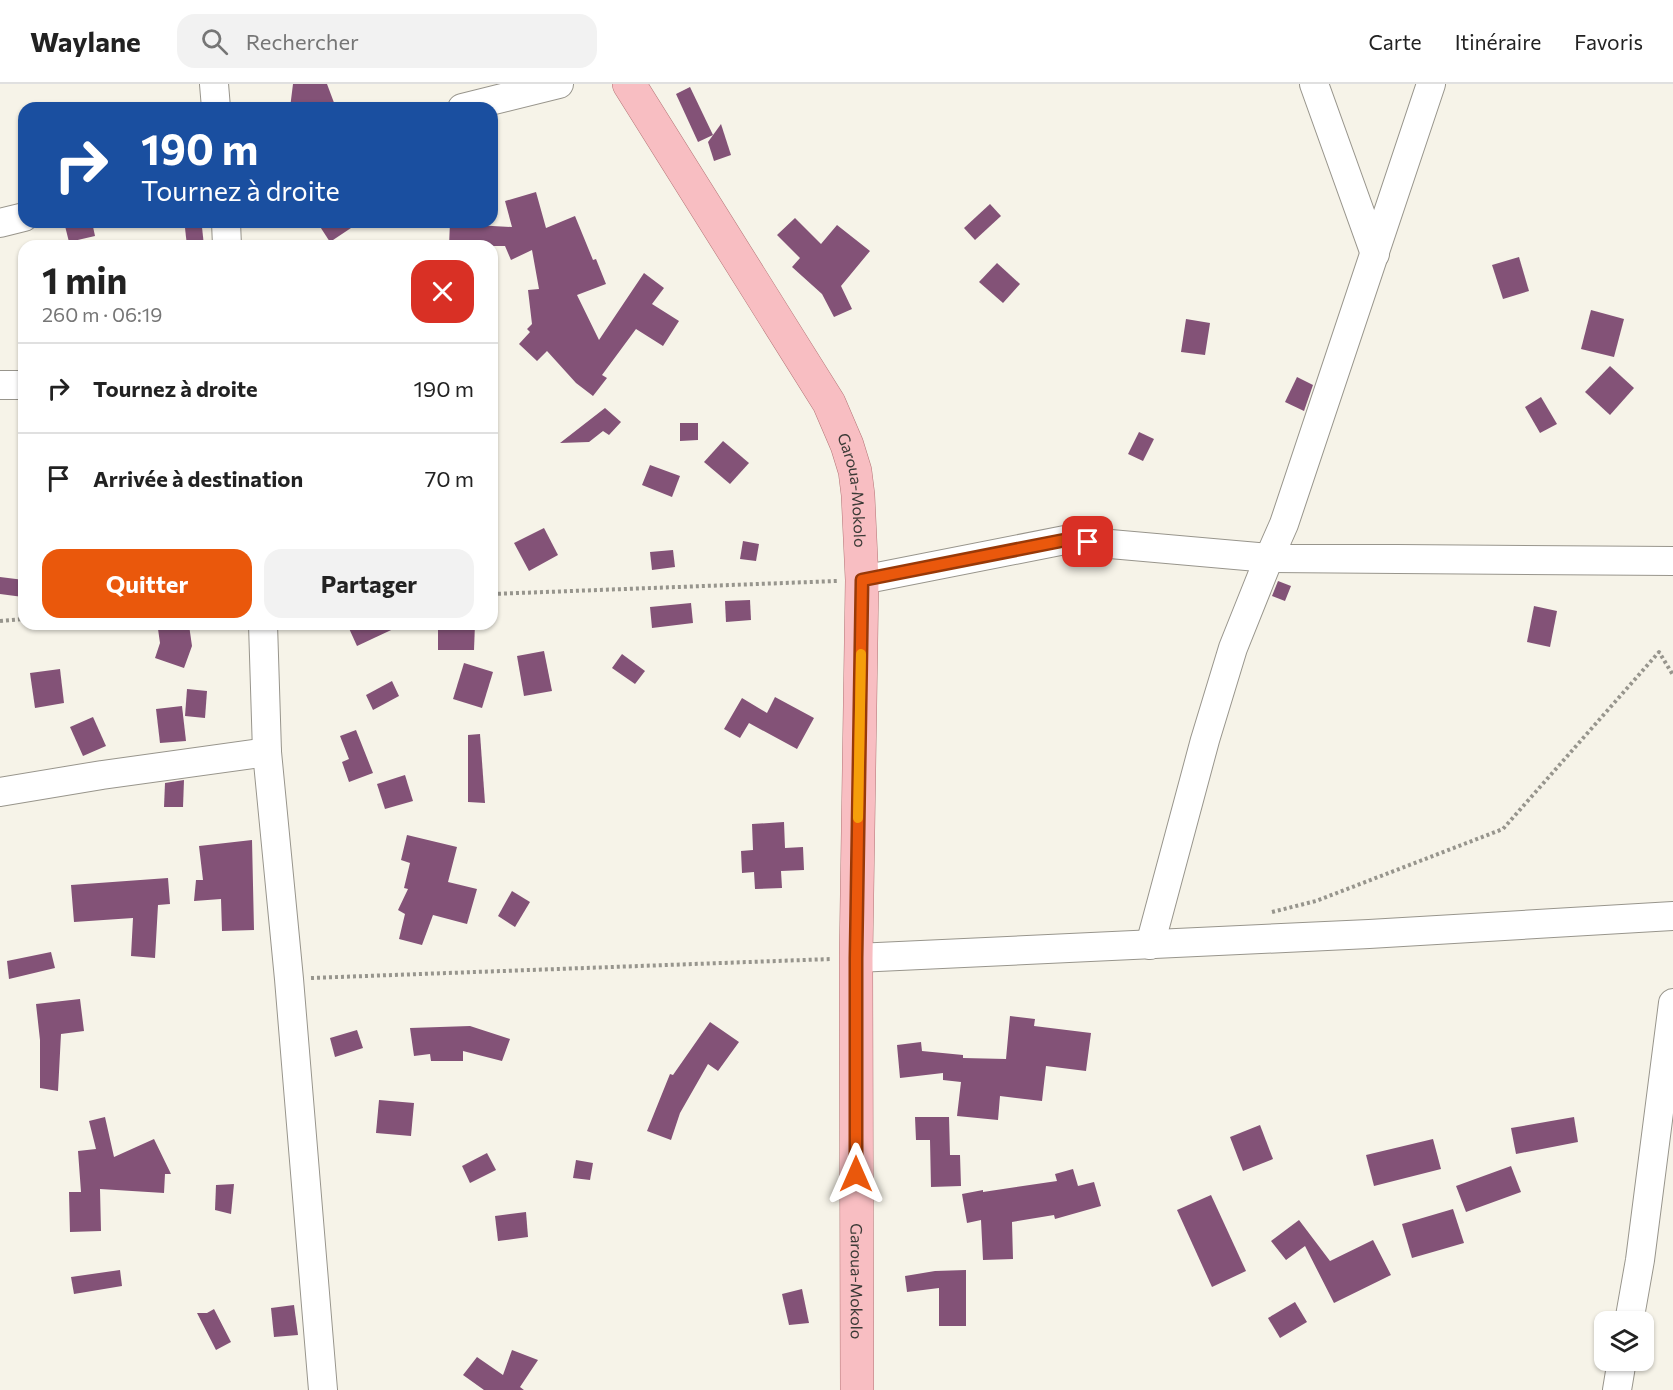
<!DOCTYPE html>
<html lang="fr">
<head>
<meta charset="utf-8">
<style>
  body { margin:0; font-family:Commissioner,sans-serif; background:#f2f2f2; color:#222; height:100vh; display:flex; flex-direction:column; font-size:22px; white-space:nowrap }
  * { box-sizing:border-box; margin:0 }
  p { font-size:20px; color:#767676 }
  .icon { flex:none; width:33px; height:33px; fill:none; stroke:currentColor; stroke-width:2; stroke-linecap:round; stroke-linejoin:round }
  .map { position:relative; flex:1; overflow:hidden }
  .sheet { position:absolute; left:18px; top:156px; width:480px; height:390px; display:flex; flex-direction:column; background:#fff; border-radius:18px; box-shadow:0 2px 4px #0004 }
  .sheet>* { flex:none }
  .banner { position:absolute; left:18px; top:18px; width:480px; height:126px; border-radius:18px; box-shadow:0 2px 4px #0004; background:#1a4fa0; color:#fff; overflow:hidden }
  .tools { position:absolute; left:1594px; top:1227px; display:grid; gap:12px }
  .tools a { display:grid; place-items:center; width:60px; height:60px; border-radius:12px; background:#fff; box-shadow:0 2px 4px #0004; font-size:30px }
  .pin { position:absolute; display:grid; place-items:center; width:51px; height:51px; color:#fff; margin:-26px; border-radius:12px; box-shadow:0 3px 9px #0006 }
  .me { position:absolute; width:66px; margin:-33px; rotate:0deg; stroke-linejoin:round; filter:drop-shadow(0 0 4px #0008) }
  .turn { display:flex; align-items:center; gap:21px; height:126px; padding:0 24px; font-size:27px }
  .turn .icon { width:78px; height:78px; stroke-width:2.5 }
  .turn b { display:block; font-size:42px; line-height:51px }
  .round { display:grid; place-items:center; flex:none; width:63px; height:63px; border-radius:18px; background:#f2f2f2 }
  .overview { display:flex; align-items:center; justify-content:space-between; height:102px; padding:0 24px }
  h1 { font-size:36px; font-weight:700; line-height:45px }
  .cta { display:flex; gap:12px; margin-top:auto; padding:12px 24px }
  .cta a { flex:1; height:69px; border-radius:18px; background:#ea580c; color:#fff; font-size:24px; font-weight:700; line-height:69px; text-align:center }
  .cta a+a { background:#f2f2f2; color:#222 }
  ul { padding:0; list-style:none }
  li { display:flex; align-items:center; gap:18px; height:90px; padding:0 24px; border-top:2px solid #e0e0e0 }
  li div { flex:1 }
  li b { display:block; font-size:22px }
  li em { font-style:normal }
  header { display:flex; align-items:center; gap:36px; box-sizing:border-box; height:84px; padding:0 30px; background:#fff; border-bottom:2px solid #e0e0e0 }
  header strong { font-size:28px }
  nav { display:flex; gap:33px; margin-inline-start:auto; font-size:21px }
  .search { width:420px; height:54px; background:#f2f2f2; display:flex; align-items:center; gap:15px; box-sizing:border-box; padding:0 21px; border-radius:18px; color:#767676; font-size:22px }
  .map>svg:first-child { display:block }
  .building { fill:#835277 }
  .lines { fill:none; stroke-linecap:round; stroke-linejoin:round }
  .minor-casing { stroke:#98958c; stroke-width:30 }
  .major-casing { stroke:#b37476; stroke-width:34 }
  .path { stroke:#97958d; stroke-width:4; stroke-dasharray:3 3; stroke-linecap:butt }
  .minor { stroke:#fff; stroke-width:28 }
  .major { stroke:#f8bec2; stroke-width:33 }
  .route-casing { stroke:#983908; stroke-width:15 }
  .route { stroke:#ea580c; stroke-width:10 }
  .slow { stroke:#f59e0b; stroke-width:10 }
  .labels { text-anchor:middle; stroke-width:6; stroke-linejoin:round; paint-order:stroke }
  .street-label { font-size:16px; fill:#3b3a36; stroke:#fff }
</style>
</head>
<body>
<header>
<strong>Waylane</strong>
<div class="search"><svg class="icon" aria-label="search" viewBox="0 0 24 24"><circle cx="10" cy="10" r="6"/><path d="M15 15l6 6"/></svg>Rechercher</div>
<nav><a>Carte</a><a>Itinéraire</a><a>Favoris</a></nav>
</header>
<div class="map">
<svg width="1673" height="1306" viewBox="0 0 1673 1306">
  <rect width="100%" height="100%" fill="#f6f3e8"/>
  <g class="building">
    <path d="M 293,0 L 327,0 L 336,24 L 290,24 Z"/>
    <path d="M 690,3 L 713,51 L 698,58 L 676,10 Z"/>
    <path d="M 721,40 L 731,71 L 714,77 L 708,58 Z"/>
    <path d="M 536,108 L 546,144 L 575,132 L 593,176 L 596,175 L 606,200 L 577,211 L 599,256 L 644,189 L 664,204 L 652,220 L 679,237 L 663,262 L 636,245 L 602,291 L 607,294 L 593,312 L 576,299 L 547,267 L 537,277 L 519,260 L 530,248 L 527,245 L 532,240 L 528,206 L 539,205 L 532,166 L 511,176 L 505,162 L 449,162 L 450,138 L 475,138 L 475,141 L 512,143 L 505,117 Z"/>
    <path d="M 990,120 L 1001,132 L 975,156 L 964,144 Z"/>
    <path d="M 795,134 L 821,160 L 837,141 L 870,167 L 841,202 L 852,225 L 834,233 L 822,210 L 792,183 L 800,174 L 777,151 Z"/>
    <path d="M 64,138 L 92,138 L 95,152 L 69,158 Z"/>
    <path d="M 317,138 L 360,138 L 330,158 Z"/>
    <path d="M 202,143 L 204,162 L 187,162 L 185,144 Z"/>
    <path d="M 1519,173 L 1529,207 L 1503,215 L 1492,181 Z"/>
    <path d="M 997,179 L 1020,200 L 1003,219 L 979,198 Z"/>
    <path d="M 1591,226 L 1624,235 L 1614,273 L 1581,265 Z"/>
    <path d="M 1186,235 L 1210,239 L 1205,271 L 1181,268 Z"/>
    <path d="M 1610,282 L 1634,304 L 1610,331 L 1585,308 Z"/>
    <path d="M 1297,293 L 1313,301 L 1304,327 L 1285,318 Z"/>
    <path d="M 1541,313 L 1557,340 L 1540,349 L 1525,323 Z"/>
    <path d="M 605,324 L 621,338 L 609,351 L 603,347 L 589,358 L 560,359 Z"/>
    <path d="M 680,339 L 698,339 L 698,356 L 680,357 Z"/>
    <path d="M 1139,348 L 1154,355 L 1143,377 L 1128,370 Z"/>
    <path d="M 723,357 L 749,379 L 730,400 L 704,378 Z"/>
    <path d="M 650,381 L 680,392 L 672,413 L 642,401 Z"/>
    <path d="M 544,444 L 558,471 L 529,487 L 514,459 Z"/>
    <path d="M 743,457 L 759,460 L 756,477 L 740,475 Z"/>
    <path d="M 673,466 L 675,483 L 652,486 L 650,468 Z"/>
    <path d="M 0,493 L 24,496 L 23,513 L 0,510 Z"/>
    <path d="M 1278,497 L 1291,502 L 1285,517 L 1272,512 Z"/>
    <path d="M 750,516 L 751,536 L 726,538 L 725,517 Z"/>
    <path d="M 691,519 L 693,539 L 652,544 L 650,523 Z"/>
    <path d="M 1534,522 L 1557,527 L 1550,563 L 1527,558 Z"/>
    <path d="M 347,540 L 404,540 L 357,562 Z"/>
    <path d="M 438,540 L 475,540 L 474,566 L 438,566 Z"/>
    <path d="M 189,541 L 192,562 L 184,584 L 155,574 L 160,559 L 158,545 Z"/>
    <path d="M 544,567 L 552,607 L 524,612 L 517,572 Z"/>
    <path d="M 622,570 L 645,587 L 635,600 L 612,584 Z"/>
    <path d="M 464,579 L 493,588 L 482,624 L 453,615 Z"/>
    <path d="M 60,585 L 64,619 L 35,624 L 30,589 Z"/>
    <path d="M 392,597 L 399,612 L 373,626 L 366,611 Z"/>
    <path d="M 187,605 L 207,607 L 205,634 L 185,632 Z"/>
    <path d="M 775,613 L 814,634 L 797,665 L 749,639 L 740,654 L 724,645 L 742,614 L 767,629 Z"/>
    <path d="M 182,622 L 186,657 L 160,659 L 156,625 Z"/>
    <path d="M 93,633 L 106,662 L 83,672 L 70,643 Z"/>
    <path d="M 356,646 L 373,689 L 349,698 L 342,678 L 349,675 L 340,652 Z"/>
    <path d="M 480,650 L 485,719 L 468,718 L 468,651 Z"/>
    <path d="M 405,691 L 413,717 L 385,725 L 377,700 Z"/>
    <path d="M 184,696 L 183,723 L 164,723 L 165,699 Z"/>
    <path d="M 784,738 L 785,764 L 803,763 L 804,786 L 781,787 L 782,804 L 755,805 L 754,788 L 742,789 L 741,767 L 753,766 L 752,740 Z"/>
    <path d="M 407,751 L 457,763 L 448,798 L 477,805 L 467,840 L 433,831 L 422,861 L 399,855 L 405,830 L 398,826 L 408,805 L 404,804 L 410,779 L 401,776 Z"/>
    <path d="M 252,756 L 254,846 L 222,847 L 221,815 L 194,817 L 196,796 L 203,796 L 199,762 Z"/>
    <path d="M 168,794 L 170,820 L 158,821 L 155,874 L 131,872 L 133,834 L 74,838 L 71,801 Z"/>
    <path d="M 512,807 L 530,818 L 515,843 L 498,832 Z"/>
    <path d="M 51,868 L 55,884 L 9,895 L 7,877 Z"/>
    <path d="M 80,915 L 84,947 L 61,950 L 58,1007 L 40,1004 L 40,956 L 36,920 Z"/>
    <path d="M 1010,932 L 1035,935 L 1034,942 L 1091,949 L 1086,987 L 1046,982 L 1042,1017 L 1000,1012 L 998,1036 L 957,1032 L 961,998 L 943,996 L 943,989 L 900,994 L 897,961 L 921,958 L 922,967 L 963,971 L 963,974 L 1006,975 Z"/>
    <path d="M 710,938 L 739,958 L 718,987 L 708,980 L 680,1029 L 671,1056 L 647,1047 L 670,990 L 673,991 Z"/>
    <path d="M 470,942 L 510,955 L 502,977 L 463,967 L 463,977 L 431,977 L 430,970 L 414,972 L 410,944 Z"/>
    <path d="M 357,946 L 363,964 L 335,973 L 330,954 Z"/>
    <path d="M 379,1016 L 414,1019 L 411,1052 L 376,1049 Z"/>
    <path d="M 105,1033 L 114,1073 L 154,1055 L 171,1090 L 165,1090 L 164,1109 L 100,1105 L 101,1147 L 70,1148 L 69,1108 L 81,1108 L 78,1067 L 96,1065 L 89,1037 Z"/>
    <path d="M 915,1033 L 949,1033 L 950,1071 L 960,1071 L 961,1102 L 931,1103 L 930,1056 L 916,1056 Z"/>
    <path d="M 1574,1033 L 1578,1058 L 1516,1070 L 1511,1044 Z"/>
    <path d="M 1260,1041 L 1273,1075 L 1243,1087 L 1230,1053 Z"/>
    <path d="M 1433,1055 L 1441,1085 L 1374,1102 L 1366,1071 Z"/>
    <path d="M 487,1069 L 496,1086 L 470,1099 L 462,1082 Z"/>
    <path d="M 576,1076 L 593,1079 L 590,1096 L 573,1094 Z"/>
    <path d="M 1511,1082 L 1521,1108 L 1466,1128 L 1456,1102 Z"/>
    <path d="M 1073,1085 L 1078,1102 L 1094,1098 L 1101,1122 L 1055,1135 L 1054,1131 L 1012,1138 L 1013,1175 L 983,1176 L 981,1136 L 967,1139 L 962,1110 L 983,1106 L 983,1108 L 1057,1097 L 1055,1090 Z"/>
    <path d="M 234,1100 L 231,1130 L 215,1126 L 216,1101 Z"/>
    <path d="M 1211,1111 L 1246,1187 L 1212,1203 L 1177,1126 Z"/>
    <path d="M 1453,1125 L 1464,1159 L 1412,1174 L 1402,1140 Z"/>
    <path d="M 526,1128 L 528,1153 L 498,1157 L 495,1132 Z"/>
    <path d="M 1299,1136 L 1330,1177 L 1373,1156 L 1391,1191 L 1334,1219 L 1305,1162 L 1286,1176 L 1271,1157 Z"/>
    <path d="M 120,1186 L 122,1202 L 74,1210 L 71,1193 Z"/>
    <path d="M 966,1186 L 966,1242 L 939,1242 L 939,1204 L 907,1208 L 905,1192 L 935,1187 Z"/>
    <path d="M 802,1205 L 809,1239 L 789,1241 L 782,1210 Z"/>
    <path d="M 1295,1218 L 1307,1238 L 1280,1254 L 1268,1234 Z"/>
    <path d="M 294,1221 L 298,1251 L 274,1253 L 271,1224 Z"/>
    <path d="M 214,1225 L 231,1258 L 216,1266 L 197,1229 L 207,1229 Z"/>
    <path d="M 512,1266 L 538,1276 L 520,1303 L 524,1306 L 484,1306 L 463,1291 L 477,1273 L 503,1291 Z"/>
  </g>
  <g class="lines">
    <g class="minor-casing">
      <g id="minor">
        <path d="M 214,0 L 216,24"/>
        <path d="M 1314,0 L 1375,170"/>
        <path d="M 462,24 L 559,0"/>
        <path d="M 226,138 L 227,162"/>
        <path d="M 0,139 L 24,133"/>
        <path d="M 0,301 L 24,301"/>
        <path d="M 862,496 L 1065,456 L 1269,474 L 1673,477"/>
        <path d="M 263,540 L 267,668 L 289,895 L 323,1306"/>
        <path d="M 0,708 L 102,691 L 267,668"/>
        <path d="M 1150,861 L 1205,656 L 1233,564 L 1269,474 L 1284,440 L 1431,0"/>
        <path d="M 856,874 L 1369,850 L 1673,832"/>
        <path d="M 1629,1238 L 1640,1176 L 1673,919"/>
        <path d="M 1617,1306 L 1622,1276"/>
      </g>
    </g>
    <g class="major-casing">
      <g id="major">
        <path id="s1" d="M 629,0 L 829,319 L 847,361 L 855,387 L 858,411 L 862,496 L 856,874 L 857,1306"/>
      </g>
    </g>
    <g class="path">
      <path d="M 492,510 L 837,497"/>
      <path d="M 0,537 L 24,535"/>
      <path d="M 1272,828 L 1316,817 L 1503,745 L 1659,568 L 1673,591"/>
      <path d="M 311,894 L 831,875"/>
    </g>
    <use href="#minor" class="minor"/>
    <use href="#major" class="major"/>
  </g>
  <g class="lines">
    <g class="route-casing">
      <path id="route" d="M 856,1090 L 856,874 L 862,496 L 1065,456 L 1088,458"/>
    </g>
    <use href="#route" class="route"/>
    <path class="slow" d="M 858,734 L 861,570"/>
  </g>
  <g class="labels">
    <g class="street-label">
      <text dy="6" stroke="none"><textPath href="#s1" startOffset="468">Garoua-Mokolo</textPath></text>
      <text dy="6" stroke="none"><textPath href="#s1" startOffset="1260">Garoua-Mokolo</textPath></text>
    </g>
  </g>
</svg>
<div class="tools">
<a><svg class="icon" aria-label="layers" viewBox="0 0 24 24"><path d="M12 4l9 5-9 5-9-5zM3 14l9 5 9-5"/></svg></a>
</div>
<div class="pin" style="left:1088px;top:458px;background:#d93025"><svg class="icon" aria-label="arrive" viewBox="0 0 24 24"><path d="M6 21V4h12l-3 4 3 4H6"/></svg></div>
<svg class="me" style="left:856px;top:1090px" viewBox="-20 -20 40 40"><path d="M0-17L14 15 0 8-14 15z" fill="#ea580c" stroke="#fff" stroke-width="4"/></svg>
<div class="banner">
<div class="turn"><svg class="icon" aria-label="right" viewBox="0 0 24 24"><path d="M7 20v-9h11M14 6l5 5-5 5"/></svg><div><b>190 m</b>Tournez à droite</div></div>
</div>
<section class="sheet">
<div class="overview"><div><h1>1 min</h1><p>260 m · 06:19</p></div><a class="round" style="background:#d93025;color:#fff"><svg class="icon" aria-label="close" viewBox="0 0 24 24"><path d="M6 6l12 12M18 6L6 18"/></svg></a></div>
<ul>
<li><svg class="icon" aria-label="right" viewBox="0 0 24 24"><path d="M7 20v-9h11M14 6l5 5-5 5"/></svg><div><b>Tournez à droite</b></div><em>190 m</em></li>
<li><svg class="icon" aria-label="arrive" viewBox="0 0 24 24"><path d="M6 21V4h12l-3 4 3 4H6"/></svg><div><b>Arrivée à destination</b></div><em>70 m</em></li>
</ul>
<div class="cta"><a>Quitter</a><a>Partager</a></div>
</section>
</div>
</body>
</html>
